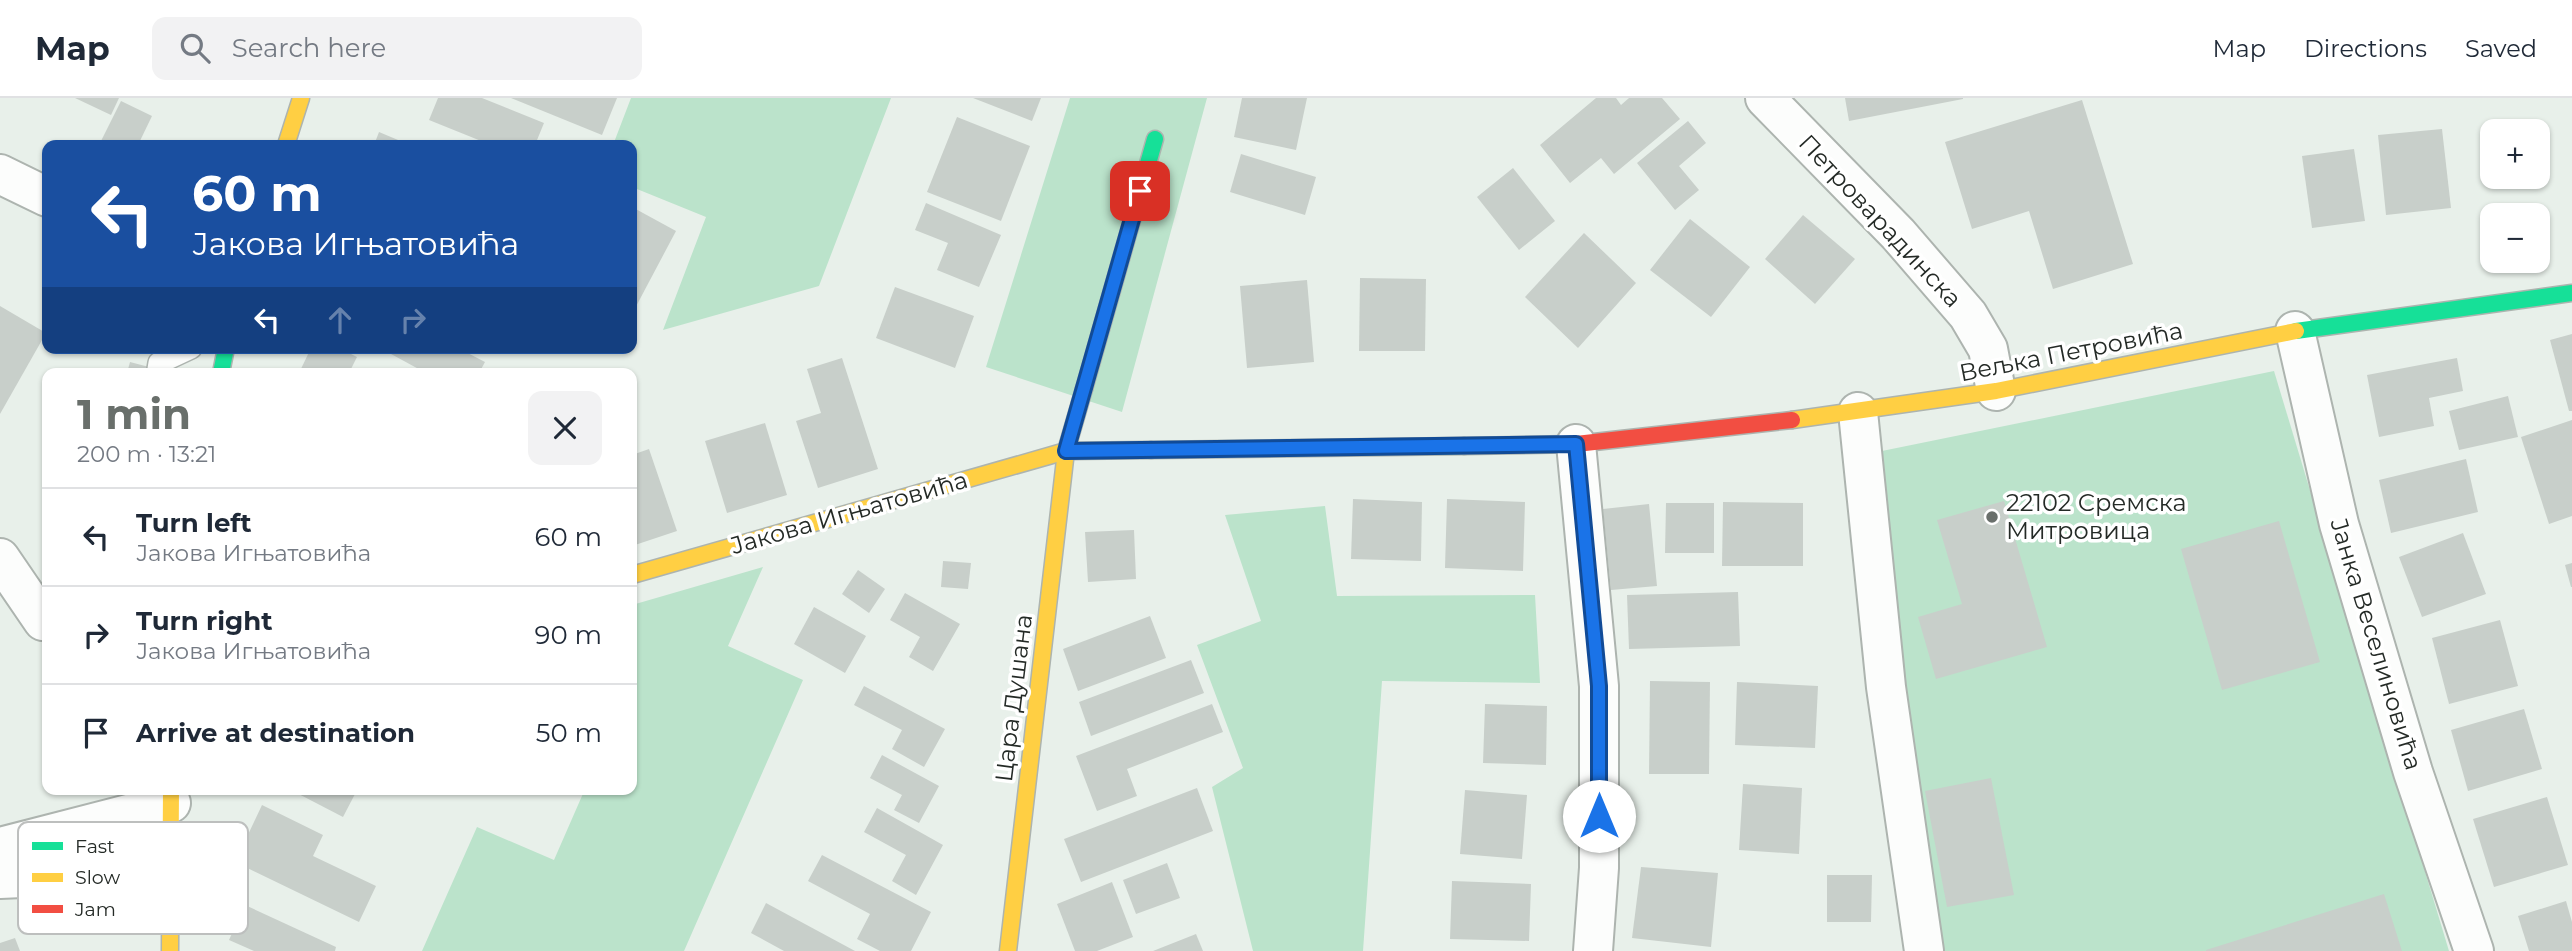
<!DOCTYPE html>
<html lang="en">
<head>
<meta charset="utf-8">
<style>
  body { margin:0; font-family:Montserrat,sans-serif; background:#f2f2f3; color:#1f2937; height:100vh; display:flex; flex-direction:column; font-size:26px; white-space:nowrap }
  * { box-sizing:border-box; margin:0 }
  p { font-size:23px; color:#747a83 }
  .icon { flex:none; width:38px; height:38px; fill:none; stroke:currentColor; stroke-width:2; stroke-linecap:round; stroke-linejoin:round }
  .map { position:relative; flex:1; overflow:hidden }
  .side { position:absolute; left:42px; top:270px; width:595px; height:427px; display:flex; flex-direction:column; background:#fff; border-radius:14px; box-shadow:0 2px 5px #0004 }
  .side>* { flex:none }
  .guide { position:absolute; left:42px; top:42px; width:595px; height:214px; border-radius:14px; box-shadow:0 2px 5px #0004; background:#1a4fa0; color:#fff; overflow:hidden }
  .fabs { position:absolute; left:2480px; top:21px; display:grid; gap:14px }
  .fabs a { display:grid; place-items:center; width:70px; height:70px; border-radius:14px; background:#fff; box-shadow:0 2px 5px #0004; font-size:35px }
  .pin { position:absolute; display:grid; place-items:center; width:60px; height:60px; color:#fff; margin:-30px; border-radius:14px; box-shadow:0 4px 10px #0006 }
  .me { position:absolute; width:77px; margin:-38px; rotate:0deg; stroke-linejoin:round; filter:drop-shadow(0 0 5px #0008) }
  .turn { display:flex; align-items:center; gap:24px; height:147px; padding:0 35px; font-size:32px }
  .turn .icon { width:91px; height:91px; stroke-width:2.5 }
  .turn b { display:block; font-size:49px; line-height:60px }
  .lanes { display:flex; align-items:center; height:66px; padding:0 35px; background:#0003; justify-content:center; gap:35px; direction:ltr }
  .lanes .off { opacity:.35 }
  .round { display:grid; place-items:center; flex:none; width:74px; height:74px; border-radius:14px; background:#f2f2f3 }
  .summary { display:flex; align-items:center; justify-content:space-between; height:119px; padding:0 35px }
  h1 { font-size:42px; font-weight:700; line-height:52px; color:#696f6b }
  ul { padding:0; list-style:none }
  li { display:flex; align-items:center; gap:21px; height:98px; padding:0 35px; border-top:2px solid #e0e1e3 }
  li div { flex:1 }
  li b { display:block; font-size:26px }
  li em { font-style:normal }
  header { display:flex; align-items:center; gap:42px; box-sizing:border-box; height:98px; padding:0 35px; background:#fff; border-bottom:2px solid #e0e1e3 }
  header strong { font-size:33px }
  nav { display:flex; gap:38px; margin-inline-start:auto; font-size:24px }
  .search { width:490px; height:63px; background:#f2f2f3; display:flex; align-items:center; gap:18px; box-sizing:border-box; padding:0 24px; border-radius:14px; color:#747a83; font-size:26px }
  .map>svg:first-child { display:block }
  .green { fill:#bbe3cb }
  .building { fill:#c8cfca }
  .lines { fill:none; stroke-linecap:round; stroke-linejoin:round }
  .lane-casing { stroke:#adb4af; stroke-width:24 }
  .street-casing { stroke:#adb4af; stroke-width:42 }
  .fast-casing { stroke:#adb4af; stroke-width:19 }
  .slow-casing { stroke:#adb4af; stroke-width:19 }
  .jam-casing { stroke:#adb4af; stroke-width:19 }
  .lane { stroke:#fcfdfc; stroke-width:21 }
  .street { stroke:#fcfdfc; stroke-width:38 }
  .fast { stroke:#16e098; stroke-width:16 }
  .slow { stroke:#ffcf43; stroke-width:16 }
  .jam { stroke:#f24e42; stroke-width:16 }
  .route-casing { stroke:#114b97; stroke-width:18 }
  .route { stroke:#1a73e8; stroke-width:12 }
  .poi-dot { fill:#696f6b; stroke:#fff; stroke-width:2.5 }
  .labels { text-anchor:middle; stroke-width:7; stroke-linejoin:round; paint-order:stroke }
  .street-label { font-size:24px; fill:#242a26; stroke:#fff }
  .poi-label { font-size:24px; fill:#242a26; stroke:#fff; text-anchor:start }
  .key { fill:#fff; stroke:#bdbfbe; stroke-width:2 }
  .key-label { font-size:19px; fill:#242a26 }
</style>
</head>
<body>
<header>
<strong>Map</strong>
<div class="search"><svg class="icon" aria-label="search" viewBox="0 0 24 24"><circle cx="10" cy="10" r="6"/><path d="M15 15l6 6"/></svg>Search here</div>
<nav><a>Map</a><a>Directions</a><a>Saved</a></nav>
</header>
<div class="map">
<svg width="2572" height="853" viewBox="0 0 2572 853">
  <rect width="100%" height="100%" fill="#e8f0ea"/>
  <g class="green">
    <path d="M 631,0 L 891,0 L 819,188 L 663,232 L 706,119 L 632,89 L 632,47 L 613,47 Z"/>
    <path d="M 1070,0 L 1207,0 L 1122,314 L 986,269 Z"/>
    <path d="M 2274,273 L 2449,853 L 1943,853 L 1929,796 L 1877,354 Z"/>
    <path d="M 1325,408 L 1337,498 L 1535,497 L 1540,585 L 1382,583 L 1363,853 L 1253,853 L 1212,689 L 1243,670 L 1197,547 L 1261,523 L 1225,417 Z"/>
    <path d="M 763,469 L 728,548 L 803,582 L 684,853 L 422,853 L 477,729 L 554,762 L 585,691 L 632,691 L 632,507 Z"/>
  </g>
  <g class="building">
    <path d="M 75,0 L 119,0 L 111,17 Z"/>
    <path d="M 438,0 L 482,0 L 544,25 L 535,47 L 491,47 L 429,22 Z"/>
    <path d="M 511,0 L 617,0 L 602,37 Z"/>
    <path d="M 973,0 L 1041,0 L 1032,23 Z"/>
    <path d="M 1242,0 L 1307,0 L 1296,52 L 1234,39 Z"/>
    <path d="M 1596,0 L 1616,0 L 1621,7 L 1629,0 L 1662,0 L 1680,21 L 1614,76 L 1601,60 L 1570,85 L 1540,47 Z"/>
    <path d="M 1845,0 L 1963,0 L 1963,1 L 1849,23 Z"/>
    <path d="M 2082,2 L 2133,166 L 2053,191 L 2029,113 L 1972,131 L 1945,44 Z"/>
    <path d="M 121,3 L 152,18 L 138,47 L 99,47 Z"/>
    <path d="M 957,19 L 1030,48 L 1001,123 L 927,94 Z"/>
    <path d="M 1688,23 L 1706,45 L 1679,68 L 1699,92 L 1675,112 L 1637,65 Z"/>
    <path d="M 2442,31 L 2451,110 L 2386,117 L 2378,37 Z"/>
    <path d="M 379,34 L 410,47 L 374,47 Z"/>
    <path d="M 2354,51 L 2365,123 L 2312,130 L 2302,58 Z"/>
    <path d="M 1241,56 L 1316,79 L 1305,117 L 1230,94 Z"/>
    <path d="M 1513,70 L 1555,123 L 1519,152 L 1477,99 Z"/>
    <path d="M 926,105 L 1001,137 L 979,189 L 937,172 L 948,145 L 915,132 Z"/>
    <path d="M 632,109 L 676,133 L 632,216 Z"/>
    <path d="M 1803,117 L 1855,161 L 1815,206 L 1765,161 Z"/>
    <path d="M 1690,121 L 1750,169 L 1711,219 L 1650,172 Z"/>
    <path d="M 1584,135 L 1636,185 L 1578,250 L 1525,199 Z"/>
    <path d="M 1360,180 L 1426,181 L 1425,253 L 1359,253 Z"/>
    <path d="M 1307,182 L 1314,264 L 1247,270 L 1240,188 Z"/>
    <path d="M 895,189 L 974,218 L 955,270 L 876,240 Z"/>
    <path d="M 0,208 L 46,235 L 0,316 Z"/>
    <path d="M 2572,236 L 2572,313 L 2569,313 L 2550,242 Z"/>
    <path d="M 311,250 L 339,250 L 357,259 L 349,275 L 299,275 Z"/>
    <path d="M 380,250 L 458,250 L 485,264 L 479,275 L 426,275 Z"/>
    <path d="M 842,260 L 878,371 L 818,390 L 796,323 L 821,315 L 807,271 Z"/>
    <path d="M 2457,260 L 2463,293 L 2429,300 L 2434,328 L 2379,339 L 2367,277 Z"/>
    <path d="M 130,264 L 168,274 L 168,275 L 127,275 Z"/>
    <path d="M 2508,298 L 2518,339 L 2459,352 L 2449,313 Z"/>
    <path d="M 2572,322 L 2572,418 L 2549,426 L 2521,339 Z"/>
    <path d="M 765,325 L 787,397 L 727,415 L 705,343 Z"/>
    <path d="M 649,351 L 677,433 L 632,448 L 632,357 Z"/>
    <path d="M 2466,361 L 2478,414 L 2391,435 L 2379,382 Z"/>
    <path d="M 1353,401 L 1422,404 L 1421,463 L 1351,461 Z"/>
    <path d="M 1447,401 L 1525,404 L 1523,473 L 1445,470 Z"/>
    <path d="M 2004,403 L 2047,549 L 1936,581 L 1918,519 L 1962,506 L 1937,422 Z"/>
    <path d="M 1723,404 L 1803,405 L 1803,468 L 1722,468 Z"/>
    <path d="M 1666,405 L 1714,405 L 1714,455 L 1665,455 Z"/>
    <path d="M 1649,406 L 1657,488 L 1611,492 L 1603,411 Z"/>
    <path d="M 2279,423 L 2320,564 L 2222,592 L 2181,451 Z"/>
    <path d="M 1134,432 L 1136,481 L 1088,484 L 1085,434 Z"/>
    <path d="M 2463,435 L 2486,496 L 2422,519 L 2399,459 Z"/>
    <path d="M 943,463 L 971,465 L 968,491 L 941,489 Z"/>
    <path d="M 2572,465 L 2572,489 L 2571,489 L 2565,467 Z"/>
    <path d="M 858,472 L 885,491 L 869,515 L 842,496 Z"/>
    <path d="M 1738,494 L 1740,548 L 1629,551 L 1627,497 Z"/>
    <path d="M 905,495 L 960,526 L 933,573 L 909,559 L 920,539 L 890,522 Z"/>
    <path d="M 814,509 L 866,538 L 845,575 L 794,546 Z"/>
    <path d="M 1150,518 L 1166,560 L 1078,593 L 1063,551 Z"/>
    <path d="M 2500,522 L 2518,588 L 2449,606 L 2432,540 Z"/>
    <path d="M 1191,562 L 1204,595 L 1091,638 L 1079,604 Z"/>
    <path d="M 1650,583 L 1710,584 L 1709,676 L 1649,676 Z"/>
    <path d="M 1737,584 L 1818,588 L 1815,650 L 1735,647 Z"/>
    <path d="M 864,588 L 945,631 L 924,669 L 892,651 L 902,632 L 854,607 Z"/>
    <path d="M 1212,606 L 1223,634 L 1127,671 L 1137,698 L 1097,713 L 1076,658 Z"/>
    <path d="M 1485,606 L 1547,608 L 1546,667 L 1483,665 Z"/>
    <path d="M 2524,611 L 2542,671 L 2468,693 L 2451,632 Z"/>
    <path d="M 882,657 L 939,688 L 919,725 L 894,712 L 902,697 L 870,680 Z"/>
    <path d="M 1991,680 L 2014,797 L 1947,809 L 1925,693 Z"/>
    <path d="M 1743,686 L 1802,690 L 1799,756 L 1739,752 Z"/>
    <path d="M 1197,690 L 1213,733 L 1081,784 L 1064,741 Z"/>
    <path d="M 289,691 L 345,691 L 355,696 L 343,719 Z"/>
    <path d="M 1465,692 L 1527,697 L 1522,761 L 1460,756 Z"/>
    <path d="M 2547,699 L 2568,767 L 2494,789 L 2473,721 Z"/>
    <path d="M 262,707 L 323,737 L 313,758 L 376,788 L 359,824 L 235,764 Z"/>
    <path d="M 877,710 L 943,747 L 916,797 L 892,783 L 906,757 L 864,734 Z"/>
    <path d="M 822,757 L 931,814 L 911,853 L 880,853 L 857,841 L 870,816 L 808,783 Z"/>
    <path d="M 1167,765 L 1180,800 L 1136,816 L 1123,782 Z"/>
    <path d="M 1641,769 L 1718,775 L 1711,849 L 1632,840 Z"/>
    <path d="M 1827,777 L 1872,777 L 1871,824 L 1827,824 Z"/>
    <path d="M 1452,783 L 1531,786 L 1529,843 L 1450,841 Z"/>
    <path d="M 1112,784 L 1133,839 L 1097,853 L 1075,853 L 1057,806 Z"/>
    <path d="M 2384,796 L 2402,853 L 2206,853 L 2206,852 Z"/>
    <path d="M 2566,803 L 2572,824 L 2572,853 L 2529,853 L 2518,818 Z"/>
    <path d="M 766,805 L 855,853 L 784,853 L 751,835 Z"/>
    <path d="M 245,807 L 336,849 L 335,853 L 254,853 L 229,842 Z"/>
    <path d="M 1196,836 L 1203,853 L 1153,853 Z"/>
    <path d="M 15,840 L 20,853 L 0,853 L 0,845 Z"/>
  </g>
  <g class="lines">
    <g class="lane-casing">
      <path id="lane" d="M 158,271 L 159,265 L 191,250"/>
    </g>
    <g class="street-casing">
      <g id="street">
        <path d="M 1765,0 L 1898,136 L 1968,217 L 1988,251 L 1996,293"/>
        <path d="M 0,76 L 47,99"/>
        <path d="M 2295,233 L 2339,426 L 2413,674 L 2474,853"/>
        <path d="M 1858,314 L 1886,589 L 1924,853"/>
        <path d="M 1576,346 L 1599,588 L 1599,770 L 1593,853"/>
        <path d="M 0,460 L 43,523"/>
        <path d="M 0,749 L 171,705"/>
        <path d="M 0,781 L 45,779 L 113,785 L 170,805"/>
      </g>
    </g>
    <g class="fast-casing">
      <g id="fast">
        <path d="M 2296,233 L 2572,195"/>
        <path d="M 221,275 L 226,250"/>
        <path d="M 1084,291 L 1155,41"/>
        <path d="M 1151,352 L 1464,348"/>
      </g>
    </g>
    <g class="slow-casing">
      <g id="slow">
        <path d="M 286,47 L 301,0"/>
        <path d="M 1792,322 L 1996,293 L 2296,233"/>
        <path d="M 632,477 L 1066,353 L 1151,352"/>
        <path d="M 170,853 L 171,691"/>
        <path d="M 1008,853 L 1066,353 L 1084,291"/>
      </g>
    </g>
    <g class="jam-casing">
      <path id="jam" d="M 1464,348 L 1576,346 L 1792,322"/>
    </g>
    <use href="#lane" class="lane"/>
    <use href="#street" class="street"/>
    <use href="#fast" class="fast"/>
    <use href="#slow" class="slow"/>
    <use href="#jam" class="jam"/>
  </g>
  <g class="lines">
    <g class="route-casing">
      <path id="route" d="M 1140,93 L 1066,353 L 1576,346 L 1599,588 L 1599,718"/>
    </g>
    <use href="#route" class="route"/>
  </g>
  <circle class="poi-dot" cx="1992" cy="419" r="7"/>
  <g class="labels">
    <g class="street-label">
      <text transform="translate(1880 123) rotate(47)" y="8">Петроварадинска</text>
      <text transform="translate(2071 254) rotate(-11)" y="8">Вељка Петровића</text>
      <text transform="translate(849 415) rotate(-16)" y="8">Јакова Игњатовића</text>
      <text transform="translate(2376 546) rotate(73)" y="8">Јанка Веселиновића</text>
      <text transform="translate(1014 600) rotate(-83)" y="8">Цара Душана</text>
    </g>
    <g class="poi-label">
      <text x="2006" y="413">22102 Сремска<tspan x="2006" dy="28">Митровица</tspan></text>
    </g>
  </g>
  <rect x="18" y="724" width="230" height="112" rx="10" class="key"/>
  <rect x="32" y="744" width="31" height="8" fill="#16e098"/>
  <rect x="32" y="775" width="31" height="9" fill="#ffcf43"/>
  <rect x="32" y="807" width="31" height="8" fill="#f24e42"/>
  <g class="key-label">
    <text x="75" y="755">Fast</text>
    <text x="75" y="786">Slow</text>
    <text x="75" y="818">Jam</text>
  </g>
</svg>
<div class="fabs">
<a>+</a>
<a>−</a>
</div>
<div class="pin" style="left:1140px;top:93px;background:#d93025"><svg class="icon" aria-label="arrive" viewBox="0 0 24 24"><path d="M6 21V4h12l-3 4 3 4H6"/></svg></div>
<svg class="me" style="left:1599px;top:718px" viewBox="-20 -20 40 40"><circle r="19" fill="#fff"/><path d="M0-13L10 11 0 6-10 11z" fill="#1a73e8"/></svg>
<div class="guide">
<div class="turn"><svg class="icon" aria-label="left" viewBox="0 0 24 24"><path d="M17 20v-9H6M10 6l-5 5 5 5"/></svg><div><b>60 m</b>Јакова Игњатовића</div></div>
<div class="lanes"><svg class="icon" aria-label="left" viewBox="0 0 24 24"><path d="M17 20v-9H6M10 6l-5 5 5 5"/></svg><svg class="icon off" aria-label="ahead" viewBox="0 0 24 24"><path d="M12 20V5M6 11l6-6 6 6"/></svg><svg class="icon off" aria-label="right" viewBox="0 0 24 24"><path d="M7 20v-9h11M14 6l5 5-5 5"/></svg></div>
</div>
<section class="side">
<div class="summary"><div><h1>1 min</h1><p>200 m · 13:21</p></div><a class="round"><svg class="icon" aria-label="close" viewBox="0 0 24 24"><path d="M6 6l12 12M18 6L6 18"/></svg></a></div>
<ul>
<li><svg class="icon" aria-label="left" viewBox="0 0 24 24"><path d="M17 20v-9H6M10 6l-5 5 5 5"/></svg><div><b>Turn left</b><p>Јакова Игњатовића</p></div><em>60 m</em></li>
<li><svg class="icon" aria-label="right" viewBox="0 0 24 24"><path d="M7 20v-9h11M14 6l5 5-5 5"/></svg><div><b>Turn right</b><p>Јакова Игњатовића</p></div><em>90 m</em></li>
<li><svg class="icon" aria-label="arrive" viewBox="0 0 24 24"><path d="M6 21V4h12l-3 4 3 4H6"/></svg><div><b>Arrive at destination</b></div><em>50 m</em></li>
</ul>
</section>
</div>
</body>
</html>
